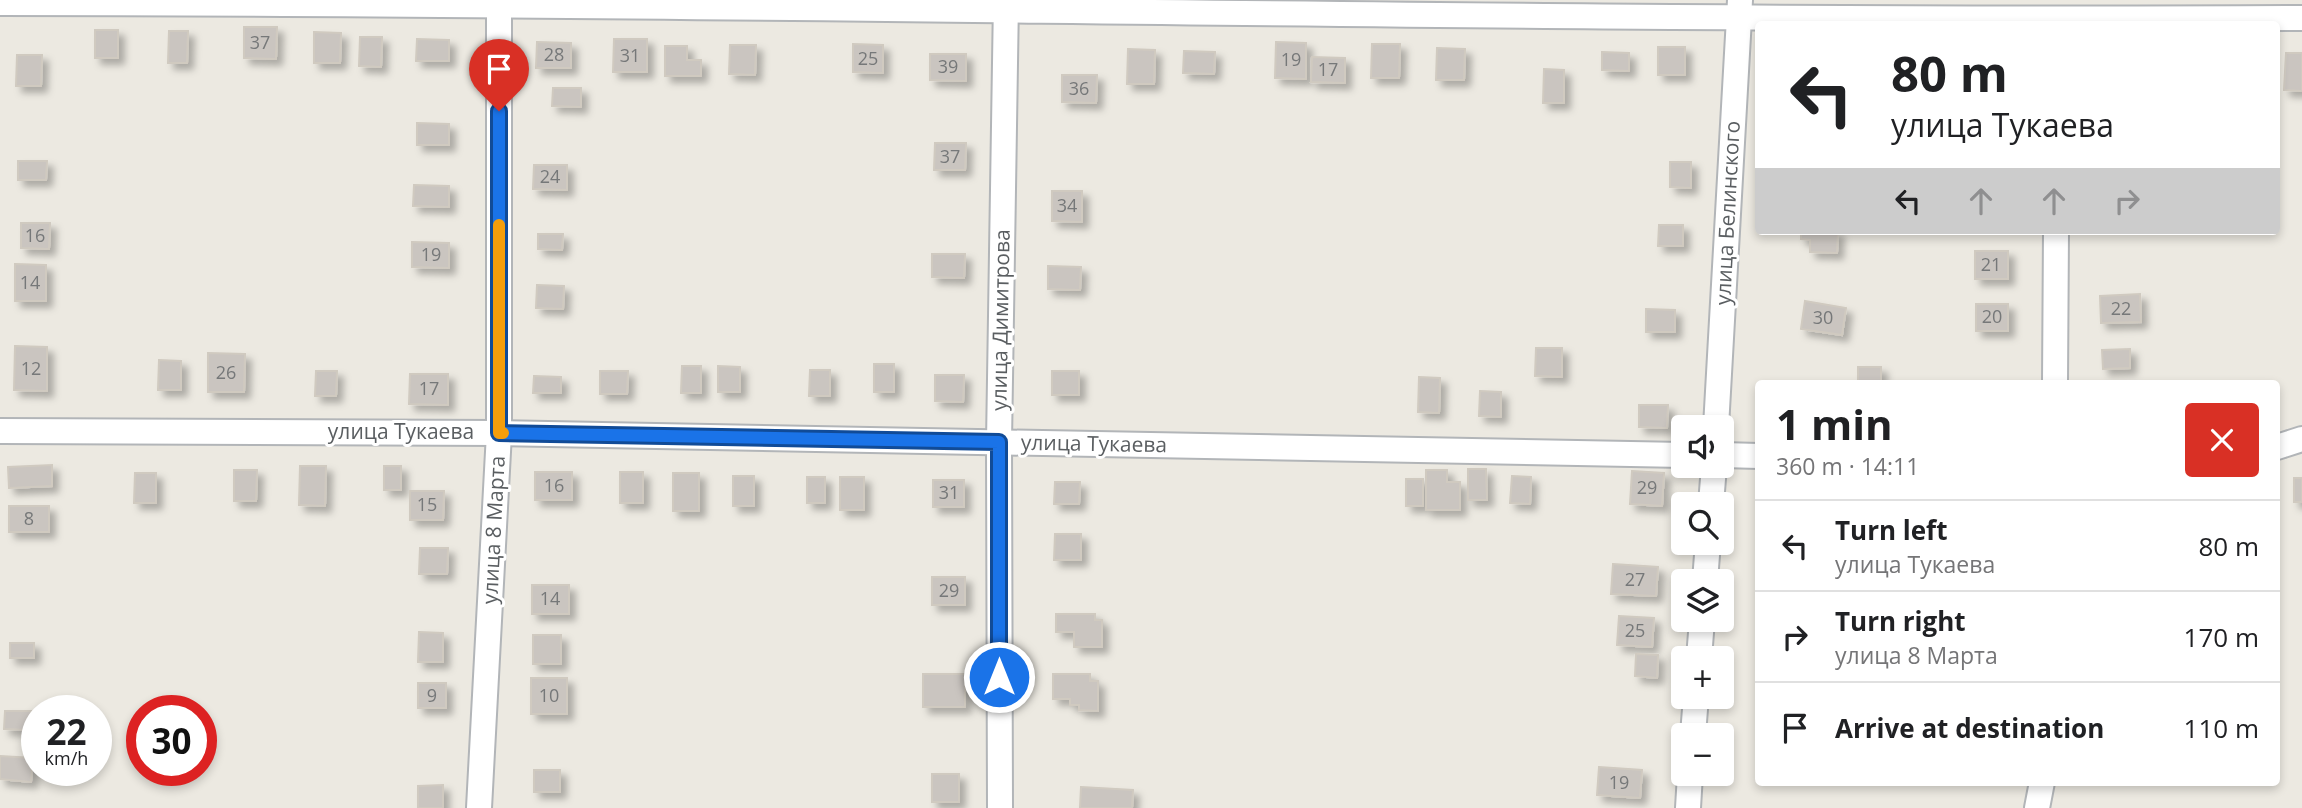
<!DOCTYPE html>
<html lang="en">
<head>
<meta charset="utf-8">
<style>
  body { margin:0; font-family:"Open Sans",sans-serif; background:#f6f6f6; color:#202124; height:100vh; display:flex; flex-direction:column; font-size:26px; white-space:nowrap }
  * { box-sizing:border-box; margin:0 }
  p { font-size:23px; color:#757577 }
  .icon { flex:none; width:38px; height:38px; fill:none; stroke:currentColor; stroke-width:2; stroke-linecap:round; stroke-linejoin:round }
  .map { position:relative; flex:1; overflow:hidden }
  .drawer { position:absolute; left:1755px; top:380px; width:525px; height:406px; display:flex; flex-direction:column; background:#fff; border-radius:7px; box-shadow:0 4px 10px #0003 }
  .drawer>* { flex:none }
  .top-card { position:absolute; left:1755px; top:21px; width:525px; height:214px; border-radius:7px; box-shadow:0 4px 10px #0003; background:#fff; color:#202124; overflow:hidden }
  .buttons { position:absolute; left:1671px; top:415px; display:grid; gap:14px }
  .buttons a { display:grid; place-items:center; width:63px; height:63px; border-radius:7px; background:#fff; box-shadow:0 4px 10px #0003; font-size:35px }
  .speed { position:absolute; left:21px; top:695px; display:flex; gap:14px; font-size:35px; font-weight:700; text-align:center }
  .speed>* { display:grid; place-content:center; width:91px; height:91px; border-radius:50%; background:#fff; box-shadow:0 4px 10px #0003; line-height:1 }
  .speed small { font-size:18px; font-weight:400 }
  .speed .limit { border:10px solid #d22; background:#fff; color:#111 }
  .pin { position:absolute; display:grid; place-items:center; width:60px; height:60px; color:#fff; margin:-72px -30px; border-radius:50% 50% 50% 0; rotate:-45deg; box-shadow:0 0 7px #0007 }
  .pin .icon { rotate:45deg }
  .me { position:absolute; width:77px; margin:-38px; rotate:0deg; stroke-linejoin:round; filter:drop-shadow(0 0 5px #0008) }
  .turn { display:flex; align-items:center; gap:24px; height:147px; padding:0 21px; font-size:32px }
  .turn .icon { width:91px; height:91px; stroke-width:2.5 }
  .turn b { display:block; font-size:49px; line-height:60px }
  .lanes { display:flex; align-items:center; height:66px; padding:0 21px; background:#0003; justify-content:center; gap:35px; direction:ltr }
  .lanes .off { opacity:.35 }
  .round { display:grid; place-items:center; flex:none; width:74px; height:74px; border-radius:7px; background:#f6f6f6 }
  .overview { display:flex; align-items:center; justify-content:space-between; height:119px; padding:0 21px }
  h1 { font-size:42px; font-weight:700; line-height:52px }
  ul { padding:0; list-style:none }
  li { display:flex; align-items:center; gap:21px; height:91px; padding:0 21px; border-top:2px solid #e0e0e0 }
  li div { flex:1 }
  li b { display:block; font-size:26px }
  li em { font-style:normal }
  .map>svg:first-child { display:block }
  .building { fill:#cac5c0; stroke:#d0cac0; stroke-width:2; filter:url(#shadow) }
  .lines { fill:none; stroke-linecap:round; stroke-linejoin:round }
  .minor-casing { stroke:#b2b5b8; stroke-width:28 }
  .minor { stroke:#fff; stroke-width:24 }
  .route-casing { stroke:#114b97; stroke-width:18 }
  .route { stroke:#1a73e8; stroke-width:12 }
  .slow { stroke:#f59e0b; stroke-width:12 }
  .labels { text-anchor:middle; stroke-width:6; stroke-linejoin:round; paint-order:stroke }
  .number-label { font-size:18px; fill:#767879 }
  .street-label { font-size:21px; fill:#5a5e61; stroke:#fff }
</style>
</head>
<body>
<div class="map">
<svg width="2302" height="808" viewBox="0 0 2302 808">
  <defs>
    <filter id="shadow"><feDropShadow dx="6" dy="6" stdDeviation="3.5" flood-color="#0004"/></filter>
  </defs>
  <rect width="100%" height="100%" fill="#ece9e1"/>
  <g class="building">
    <path d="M 244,27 L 277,27 L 276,59 L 244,58 Z"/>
    <rect x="95" y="30" width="23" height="28"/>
    <path d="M 169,31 L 188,31 L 187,63 L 168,63 Z"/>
    <path d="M 314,32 L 341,33 L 340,63 L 314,63 Z"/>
    <path d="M 360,37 L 382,37 L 381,67 L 359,66 Z"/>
    <path d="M 417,39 L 449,40 L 449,61 L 416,61 Z"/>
    <path d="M 614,39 L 647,39 L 647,72 L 613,72 Z"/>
    <path d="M 537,42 L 571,43 L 571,68 L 536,68 Z"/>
    <path d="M 1276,42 L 1306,43 L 1306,79 L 1275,78 Z"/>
    <path d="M 853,44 L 883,45 L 883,73 L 853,72 Z"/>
    <path d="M 1372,44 L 1400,44 L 1399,78 L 1371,78 Z"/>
    <path d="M 730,45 L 756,45 L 755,75 L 729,74 Z"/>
    <path d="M 665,46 L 687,46 L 687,60 L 701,60 L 701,76 L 665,76 Z"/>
    <rect x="1658" y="47" width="27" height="28"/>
    <path d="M 1437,48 L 1465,49 L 1464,80 L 1436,80 Z"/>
    <path d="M 1128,49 L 1155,50 L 1154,84 L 1127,84 Z"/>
    <path d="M 1184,51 L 1215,52 L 1214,74 L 1183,73 Z"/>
    <path d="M 1602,52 L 1629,53 L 1629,71 L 1602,70 Z"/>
    <path d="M 2286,53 L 2302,53 L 2302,91 L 2284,90 Z"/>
    <path d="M 930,54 L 966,54 L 966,81 L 930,80 Z"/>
    <path d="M 17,55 L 42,55 L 41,86 L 16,86 Z"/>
    <path d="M 1312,57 L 1345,58 L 1345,83 L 1311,82 Z"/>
    <path d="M 1544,69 L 1564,70 L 1564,103 L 1543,103 Z"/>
    <path d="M 1062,75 L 1097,75 L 1096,103 L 1062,102 Z"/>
    <path d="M 553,88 L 581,88 L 581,107 L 552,106 Z"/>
    <path d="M 417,123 L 449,124 L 449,145 L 417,145 Z"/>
    <path d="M 935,143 L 966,143 L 965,170 L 934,170 Z"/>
    <path d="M 18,161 L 47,161 L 46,180 L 18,180 Z"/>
    <path d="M 1670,162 L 1691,162 L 1691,188 L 1670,187 Z"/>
    <path d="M 534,165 L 567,165 L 567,190 L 533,189 Z"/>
    <path d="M 414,185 L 449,186 L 449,207 L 413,206 Z"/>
    <path d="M 1052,191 L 1082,191 L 1082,222 L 1052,221 Z"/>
    <path d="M 21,223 L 50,223 L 49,249 L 21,248 Z"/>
    <path d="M 1659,225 L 1683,225 L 1683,246 L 1658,246 Z"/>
    <path d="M 1801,231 L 1838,231 L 1837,253 L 1810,252 L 1810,240 L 1801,239 Z"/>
    <path d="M 538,234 L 563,234 L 562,250 L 538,249 Z"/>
    <path d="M 412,242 L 449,243 L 449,268 L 412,267 Z"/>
    <rect x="1975" y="251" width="33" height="28"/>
    <path d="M 932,254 L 965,254 L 964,278 L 932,277 Z"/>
    <path d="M 15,264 L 46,265 L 46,301 L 15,301 Z"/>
    <path d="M 1048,266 L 1081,267 L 1080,290 L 1048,289 Z"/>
    <path d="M 537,285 L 564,286 L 563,309 L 536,308 Z"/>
    <path d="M 2140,294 L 2141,322 L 2101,323 L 2100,296 Z"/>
    <path d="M 1805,301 L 1846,308 L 1842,335 L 1801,329 Z"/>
    <rect x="1976" y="304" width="32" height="27"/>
    <path d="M 1646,309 L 1675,310 L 1675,332 L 1646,332 Z"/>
    <path d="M 15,346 L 47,347 L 47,391 L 14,390 Z"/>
    <path d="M 1536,348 L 1562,348 L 1562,377 L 1535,376 Z"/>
    <path d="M 2130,349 L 2130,368 L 2103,369 L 2102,350 Z"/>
    <path d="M 208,353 L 245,354 L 244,392 L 208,392 Z"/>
    <path d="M 159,360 L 181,361 L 181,390 L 158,390 Z"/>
    <rect x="874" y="364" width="20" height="28"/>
    <path d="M 682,366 L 701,366 L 701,393 L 681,393 Z"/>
    <path d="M 718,366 L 740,367 L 740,392 L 718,392 Z"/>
    <rect x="1858" y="367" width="23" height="16"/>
    <path d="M 810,370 L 830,370 L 830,396 L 809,396 Z"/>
    <path d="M 316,371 L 337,371 L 336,396 L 315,396 Z"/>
    <path d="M 600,371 L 628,371 L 627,394 L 600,394 Z"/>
    <rect x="1052" y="371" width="27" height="24"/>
    <path d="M 410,374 L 448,374 L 448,405 L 409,404 Z"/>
    <path d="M 935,375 L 964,375 L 963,402 L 935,401 Z"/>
    <path d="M 534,376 L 561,377 L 561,393 L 533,393 Z"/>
    <path d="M 1419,377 L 1440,378 L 1439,413 L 1418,412 Z"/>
    <path d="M 1480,391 L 1501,392 L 1501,417 L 1479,416 Z"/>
    <path d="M 1639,405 L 1668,405 L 1667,428 L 1639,427 Z"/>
    <path d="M 52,465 L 52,486 L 9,488 L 8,467 Z"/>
    <path d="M 300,466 L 326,466 L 325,506 L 299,505 Z"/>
    <rect x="384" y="466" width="17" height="24"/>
    <path d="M 1468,469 L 1486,469 L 1487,500 L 1468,500 Z"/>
    <path d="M 234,470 L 257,470 L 256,501 L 234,501 Z"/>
    <path d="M 1426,470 L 1447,470 L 1447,482 L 1460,482 L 1460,510 L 1426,510 Z"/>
    <path d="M 1632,471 L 1664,473 L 1662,506 L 1630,504 Z"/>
    <rect x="535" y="472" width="37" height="28"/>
    <rect x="620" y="472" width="23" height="31"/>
    <path d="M 135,473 L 156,473 L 156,503 L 134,503 Z"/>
    <rect x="673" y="473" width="26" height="38"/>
    <rect x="733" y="476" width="21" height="30"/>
    <path d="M 1512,476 L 1531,477 L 1530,504 L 1510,503 Z"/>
    <rect x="807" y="477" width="18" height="26"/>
    <rect x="840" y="477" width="24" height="33"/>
    <rect x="2294" y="478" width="8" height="24"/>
    <rect x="1406" y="479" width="17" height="27"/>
    <rect x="933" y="480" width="31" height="27"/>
    <path d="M 1055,482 L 1080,482 L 1079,504 L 1054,504 Z"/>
    <path d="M 410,491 L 444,491 L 443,520 L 410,520 Z"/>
    <rect x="9" y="506" width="40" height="26"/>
    <path d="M 1055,534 L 1081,534 L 1081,560 L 1054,560 Z"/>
    <path d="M 420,548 L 448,548 L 447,574 L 419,574 Z"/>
    <path d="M 1613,564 L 1658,567 L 1656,596 L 1611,594 Z"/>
    <rect x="932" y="577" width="33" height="28"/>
    <rect x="532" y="585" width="37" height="29"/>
    <path d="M 1056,614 L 1095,614 L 1095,620 L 1102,620 L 1102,647 L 1074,647 L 1074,632 L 1056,632 Z"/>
    <path d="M 1619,616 L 1654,618 L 1652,647 L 1617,645 Z"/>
    <path d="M 419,632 L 443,633 L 443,662 L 418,662 Z"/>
    <rect x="533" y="635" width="28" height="29"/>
    <rect x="10" y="643" width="24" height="15"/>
    <path d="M 1636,654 L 1658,655 L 1657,678 L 1635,676 Z"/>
    <rect x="923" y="674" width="42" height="33"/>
    <path d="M 1053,674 L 1090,674 L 1090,681 L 1098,681 L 1098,711 L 1079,710 L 1079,705 L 1070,705 L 1070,699 L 1053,699 Z"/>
    <rect x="531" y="678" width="36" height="36"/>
    <rect x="418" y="683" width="28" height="25"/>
    <path d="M 5,711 L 31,711 L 30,730 L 4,729 Z"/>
    <path d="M 0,756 L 33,758 L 31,782 L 0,779 Z"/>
    <path d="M 1599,767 L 1642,770 L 1640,798 L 1597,795 Z"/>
    <rect x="534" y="770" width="26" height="22"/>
    <rect x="932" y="774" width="27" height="28"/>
    <path d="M 443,785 L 443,808 L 418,808 L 418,786 Z"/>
    <path d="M 1081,787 L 1133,790 L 1132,808 L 1080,808 Z"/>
  </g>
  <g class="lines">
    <g class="minor-casing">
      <g id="minor">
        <path d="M 0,3 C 767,3 1535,22 2302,18"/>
        <path d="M 2055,383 L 2056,231"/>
        <path d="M 1716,427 L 1740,0"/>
        <path d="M 0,431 L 499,433 L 1684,455"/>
        <path d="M 2277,447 L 2302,439"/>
        <path d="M 1722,455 L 1759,456"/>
        <path d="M 1711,504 L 1714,466"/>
        <path d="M 1705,581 L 1708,542"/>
        <path d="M 1699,658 L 1702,620"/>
        <path d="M 1693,735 L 1696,696"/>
        <path d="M 479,808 L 499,433 L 499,0"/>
        <path d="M 1000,808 L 999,442 L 1006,0"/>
        <path d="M 1688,808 L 1690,774"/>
        <path d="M 2037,808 L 2042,782"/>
      </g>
    </g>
    <use href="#minor" class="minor"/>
  </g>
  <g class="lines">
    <g class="route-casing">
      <path id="route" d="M 499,111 L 499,433 L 999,442 L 999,677"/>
    </g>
    <use href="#route" class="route"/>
    <path class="slow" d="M 499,225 L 499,433 L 503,433"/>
  </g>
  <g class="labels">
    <g class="number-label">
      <text x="260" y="49">37</text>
      <text x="554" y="61">28</text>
      <text x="630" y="62">31</text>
      <text x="868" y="65">25</text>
      <text x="1291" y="66">19</text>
      <text x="948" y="73">39</text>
      <text x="1328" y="76">17</text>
      <text x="1079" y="95">36</text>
      <text x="950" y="163">37</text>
      <text x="550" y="183">24</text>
      <text x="1067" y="212">34</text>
      <text x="35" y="242">16</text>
      <text x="431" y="261">19</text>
      <text x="1991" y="271">21</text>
      <text x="30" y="289">14</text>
      <text x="2121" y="315">22</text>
      <text x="1992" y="323">20</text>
      <text x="1823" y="324">30</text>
      <text x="31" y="375">12</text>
      <text x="226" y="379">26</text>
      <text x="429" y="395">17</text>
      <text x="554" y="492">16</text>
      <text x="1647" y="494">29</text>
      <text x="949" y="499">31</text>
      <text x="427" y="511">15</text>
      <text x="29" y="525">8</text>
      <text x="1635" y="586">27</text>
      <text x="949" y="597">29</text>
      <text x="550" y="605">14</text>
      <text x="1635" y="637">25</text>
      <text x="432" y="702">9</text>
      <text x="549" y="702">10</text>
      <text x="1619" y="789">19</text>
    </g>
    <g class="street-label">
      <text transform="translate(1728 213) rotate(-87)" y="7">улица Белинского</text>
      <text transform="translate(1001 320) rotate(-89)" y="7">улица Димитрова</text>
      <text x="401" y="439">улица Тукаева</text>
      <text transform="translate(1094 444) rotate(1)" y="7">улица Тукаева</text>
      <text transform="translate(494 530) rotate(-87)" y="7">улица 8 Марта</text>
    </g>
  </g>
</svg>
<div class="buttons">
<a><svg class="icon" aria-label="sound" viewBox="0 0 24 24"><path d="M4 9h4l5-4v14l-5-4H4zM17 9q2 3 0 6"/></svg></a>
<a><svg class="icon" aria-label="search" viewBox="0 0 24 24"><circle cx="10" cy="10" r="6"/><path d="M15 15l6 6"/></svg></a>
<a><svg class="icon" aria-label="layers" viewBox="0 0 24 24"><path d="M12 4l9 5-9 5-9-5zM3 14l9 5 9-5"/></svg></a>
<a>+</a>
<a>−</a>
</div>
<div class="speed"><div>22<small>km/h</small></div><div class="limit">30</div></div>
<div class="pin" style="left:499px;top:111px;background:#d93025"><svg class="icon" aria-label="arrive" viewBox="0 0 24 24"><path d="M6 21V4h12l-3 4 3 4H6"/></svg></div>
<svg class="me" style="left:999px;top:677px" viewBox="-20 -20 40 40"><circle r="17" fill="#1a73e8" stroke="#fff" stroke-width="3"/><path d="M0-11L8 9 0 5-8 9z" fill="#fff"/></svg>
<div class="top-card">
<div class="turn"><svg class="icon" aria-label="left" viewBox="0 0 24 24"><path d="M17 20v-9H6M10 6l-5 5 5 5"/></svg><div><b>80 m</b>улица Тукаева</div></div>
<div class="lanes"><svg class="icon" aria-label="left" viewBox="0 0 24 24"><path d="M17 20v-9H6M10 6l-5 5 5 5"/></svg><svg class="icon off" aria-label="ahead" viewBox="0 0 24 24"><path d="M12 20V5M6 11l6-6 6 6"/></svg><svg class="icon off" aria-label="ahead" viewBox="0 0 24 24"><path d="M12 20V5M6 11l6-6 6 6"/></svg><svg class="icon off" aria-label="right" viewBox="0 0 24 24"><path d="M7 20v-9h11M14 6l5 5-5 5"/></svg></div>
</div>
<section class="drawer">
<div class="overview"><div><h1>1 min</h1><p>360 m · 14:11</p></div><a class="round" style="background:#d93025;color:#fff"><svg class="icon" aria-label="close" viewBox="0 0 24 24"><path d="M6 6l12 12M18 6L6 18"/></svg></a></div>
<ul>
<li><svg class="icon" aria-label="left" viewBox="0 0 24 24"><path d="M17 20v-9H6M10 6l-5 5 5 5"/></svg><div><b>Turn left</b><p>улица Тукаева</p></div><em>80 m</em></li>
<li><svg class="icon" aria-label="right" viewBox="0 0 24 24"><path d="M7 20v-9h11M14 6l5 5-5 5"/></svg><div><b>Turn right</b><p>улица 8 Марта</p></div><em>170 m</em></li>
<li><svg class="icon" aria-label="arrive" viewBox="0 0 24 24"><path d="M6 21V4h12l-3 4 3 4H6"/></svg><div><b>Arrive at destination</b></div><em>110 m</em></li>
</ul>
</section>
</div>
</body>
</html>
